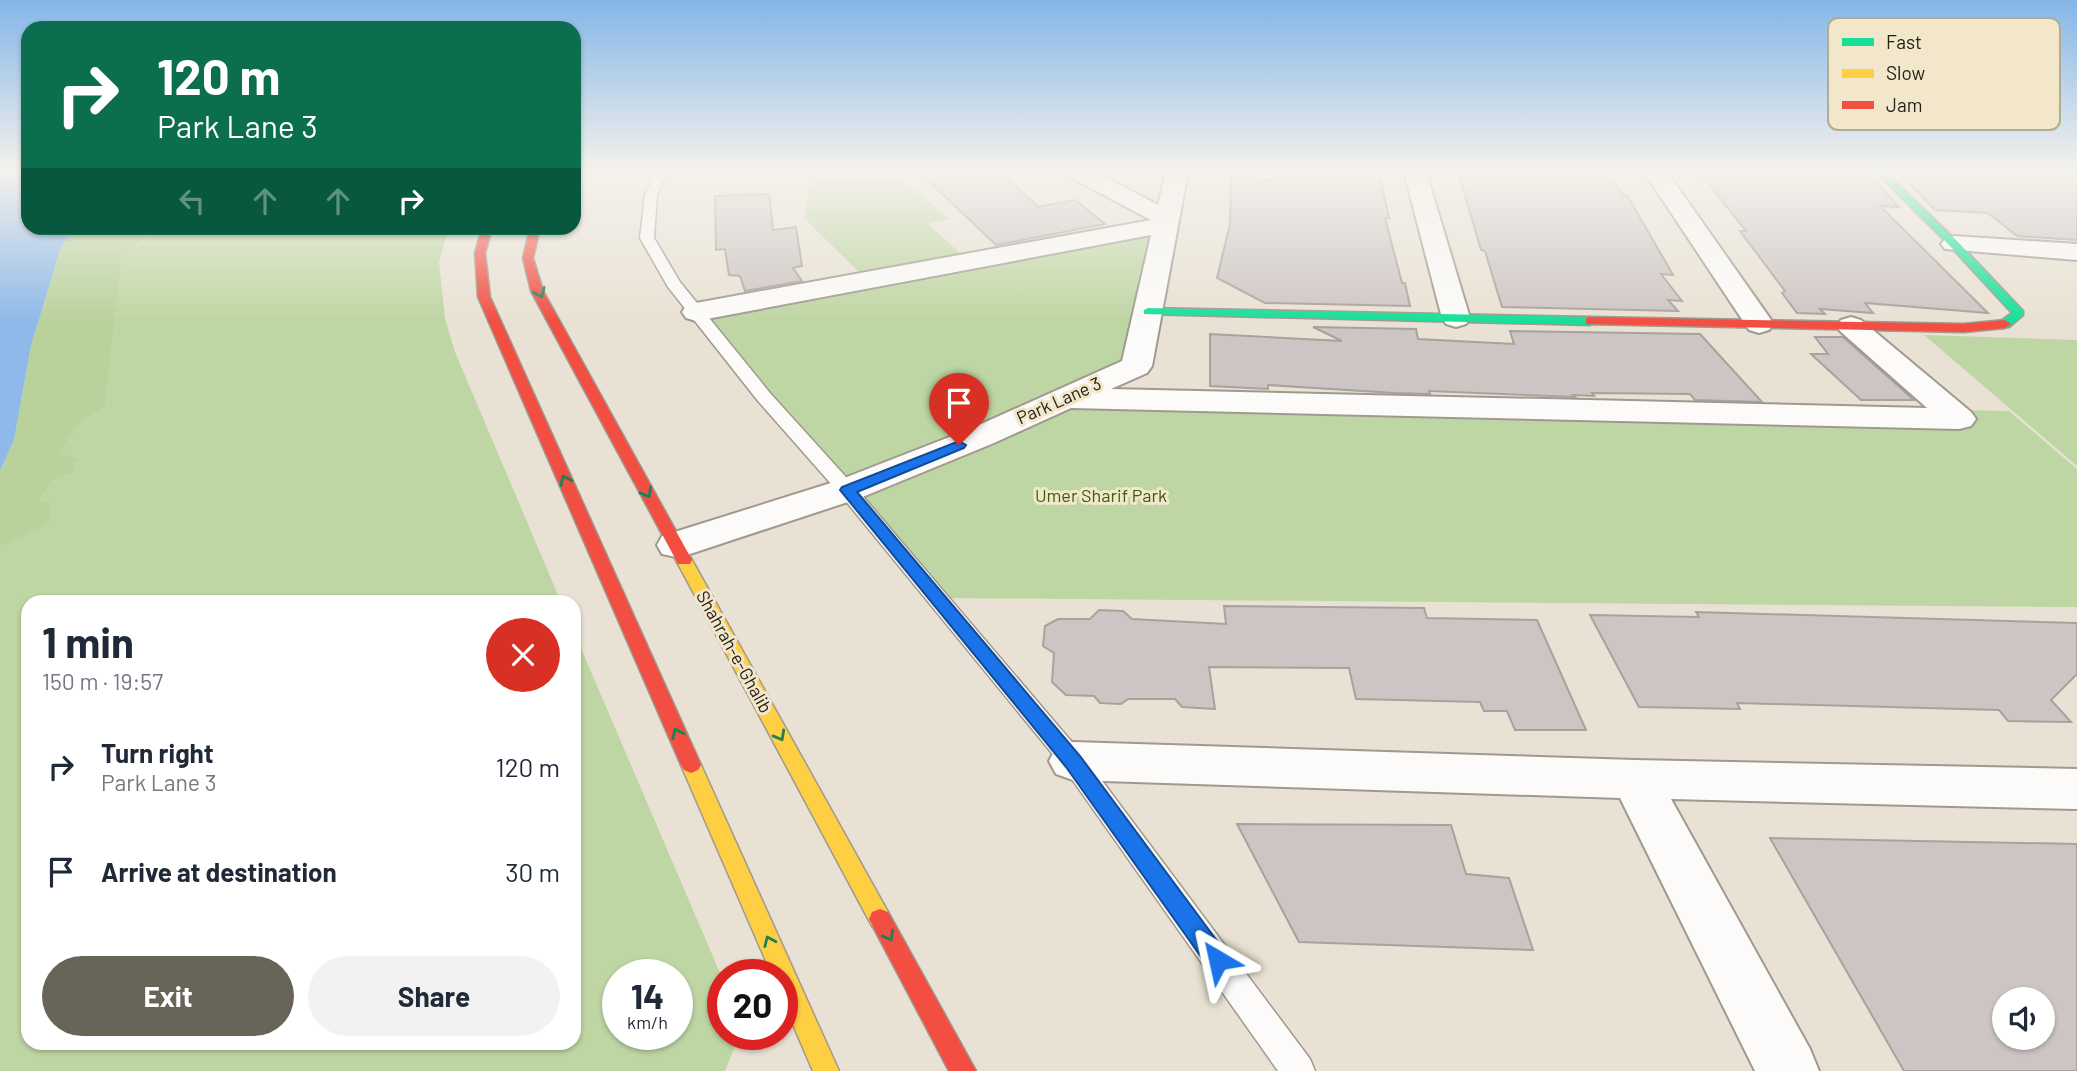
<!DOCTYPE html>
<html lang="en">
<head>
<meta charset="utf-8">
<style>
  body { margin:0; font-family:Barlow,sans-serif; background:#f2f2f3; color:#1f2937; height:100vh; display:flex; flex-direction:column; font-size:26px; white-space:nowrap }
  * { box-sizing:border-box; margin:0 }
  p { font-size:23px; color:#747a83 }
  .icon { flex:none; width:38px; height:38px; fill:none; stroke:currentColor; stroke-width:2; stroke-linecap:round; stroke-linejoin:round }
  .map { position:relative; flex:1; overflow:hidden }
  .drawer { position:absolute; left:21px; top:595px; width:560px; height:455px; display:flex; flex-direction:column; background:#fff; border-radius:21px; box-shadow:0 2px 5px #0004 }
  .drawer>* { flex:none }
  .guide { position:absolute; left:21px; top:21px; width:560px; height:214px; border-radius:21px; box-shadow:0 2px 5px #0004; background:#0b6e4f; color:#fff; overflow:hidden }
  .buttons { position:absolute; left:1992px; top:987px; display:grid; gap:14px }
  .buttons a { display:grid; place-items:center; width:63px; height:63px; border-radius:50%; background:#fff; box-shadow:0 2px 5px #0004; font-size:35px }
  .speed { position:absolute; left:602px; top:959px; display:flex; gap:14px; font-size:35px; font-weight:700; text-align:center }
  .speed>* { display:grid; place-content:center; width:91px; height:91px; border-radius:50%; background:#fff; box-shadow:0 2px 5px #0004; line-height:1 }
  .speed small { font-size:18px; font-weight:400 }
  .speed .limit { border:10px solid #d22; background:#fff; color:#111 }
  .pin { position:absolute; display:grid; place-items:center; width:60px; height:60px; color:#fff; margin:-72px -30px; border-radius:50% 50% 50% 0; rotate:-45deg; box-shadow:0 0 7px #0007 }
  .pin .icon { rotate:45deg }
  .me { position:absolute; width:77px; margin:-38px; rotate:324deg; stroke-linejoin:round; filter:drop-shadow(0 0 5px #0008) }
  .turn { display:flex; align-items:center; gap:24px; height:147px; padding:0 21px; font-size:32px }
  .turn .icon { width:91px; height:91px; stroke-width:2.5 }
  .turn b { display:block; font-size:49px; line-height:60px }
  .lanes { display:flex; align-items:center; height:66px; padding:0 21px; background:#0003; justify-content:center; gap:35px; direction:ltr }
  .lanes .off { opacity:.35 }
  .round { display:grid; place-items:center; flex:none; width:74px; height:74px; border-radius:37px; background:#f2f2f3 }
  .overview { display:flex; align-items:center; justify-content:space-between; height:119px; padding:0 21px }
  h1 { font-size:42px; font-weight:700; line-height:52px }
  .button { display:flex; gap:14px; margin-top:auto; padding:14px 21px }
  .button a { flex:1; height:80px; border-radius:42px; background:#696458; color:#fff; font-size:28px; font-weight:700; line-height:80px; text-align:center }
  .button a+a { background:#f2f2f3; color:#1f2937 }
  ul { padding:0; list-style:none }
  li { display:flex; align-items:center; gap:21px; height:105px; padding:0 21px }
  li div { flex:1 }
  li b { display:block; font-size:26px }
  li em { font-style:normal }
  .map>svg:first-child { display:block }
  .green { fill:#bed6a3; fill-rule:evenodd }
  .forest { fill:#b9d29c }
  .water { fill:#8eb9e8 }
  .building { fill:#cdc5c3; stroke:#a8a19e; stroke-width:2; fill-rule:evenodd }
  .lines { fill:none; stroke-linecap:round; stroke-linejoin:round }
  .lane-casing { stroke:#9f998f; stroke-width:3 }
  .street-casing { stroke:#9f998f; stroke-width:4 }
  .fast-casing { stroke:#9f998f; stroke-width:3 }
  .slow-casing { stroke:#9f998f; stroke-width:3 }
  .jam-casing { stroke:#9f998f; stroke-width:3 }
  .lane { fill:#fcfbf9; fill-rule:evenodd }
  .street { fill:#fcfbf9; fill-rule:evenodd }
  .fast { fill:#16e098; fill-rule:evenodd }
  .slow { fill:#ffcf43; fill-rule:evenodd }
  .jam { fill:#f24e42; fill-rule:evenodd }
  .oneway { stroke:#1d8057 }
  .route { fill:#1a73e8; stroke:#114b97; stroke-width:2 }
  .labels { text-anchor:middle; stroke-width:6; stroke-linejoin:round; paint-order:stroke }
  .street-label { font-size:18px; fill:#242016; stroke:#f2e6cb }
  .park-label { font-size:18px; fill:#346104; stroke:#f2e6cb }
  .key { fill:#f2e6cb; stroke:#b4ab95; stroke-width:2 }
  .key-label { font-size:19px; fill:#242016 }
</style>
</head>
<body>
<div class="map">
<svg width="2077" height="1071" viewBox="0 0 2077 1071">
  <rect width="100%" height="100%" fill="#e9e2d4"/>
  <g class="green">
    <path d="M 811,172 L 892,172 L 950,219 L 928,224 L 961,254 L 861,274 L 804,218 Z"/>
    <path d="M 153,228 L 449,228 L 439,262 L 445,319 L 455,352 L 561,602 L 28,602 L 28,1043 L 574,1043 L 574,632 L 723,980 L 723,1034 L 740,1034 L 725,1071 L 0,1071 L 0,547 L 19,536 L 52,480 L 74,472 L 78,458 L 58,453 L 79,422 L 105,408 L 122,257 L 151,235 ZM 618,975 L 677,975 L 677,1034 L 618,1034 Z"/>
    <path d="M 1166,228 L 1136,366 L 1080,393 L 2009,411 L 2077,469 L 2077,607 L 938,598 L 699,316 Z"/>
    <path d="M 1924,335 L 2077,340 L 2077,466 Z"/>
  </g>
  <path class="forest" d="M 75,228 L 153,228 L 151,234 L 122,257 L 105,408 L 79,422 L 59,453 L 78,458 L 74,472 L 52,480 L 39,502 L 50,504 L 50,522 L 0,547 L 0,471 L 14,440 L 31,346 L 61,247 Z"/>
  <path class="water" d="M 0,172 L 28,172 L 28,228 L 75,228 L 61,247 L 31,346 L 14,440 L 0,471 Z"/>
  <g class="building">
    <path d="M 919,172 L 1001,172 L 1038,207 L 1075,200 L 1105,224 L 996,245 Z"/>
    <path d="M 1272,172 L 1379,172 L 1389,218 L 1385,218 L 1402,283 L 1405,283 L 1410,306 L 1265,303 L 1217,278 L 1230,224 L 1231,178 L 1272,180 Z"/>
    <path d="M 1458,172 L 1610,174 L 1623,195 L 1627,195 L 1673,275 L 1661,274 L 1682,301 L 1668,300 L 1678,311 L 1502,307 L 1485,251 L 1481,250 Z"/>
    <path d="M 1699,172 L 1867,172 L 1899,207 L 1880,206 L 1988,313 L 1865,303 L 1873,313 L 1820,309 L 1825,314 L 1797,313 L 1782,293 L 1785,291 L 1740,231 L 1746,231 Z"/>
    <path d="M 1898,172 L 2077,172 L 2077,240 L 2017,236 L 1988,213 L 1935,210 Z"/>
    <path d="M 769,194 L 773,230 L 796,227 L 802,266 L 793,268 L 802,281 L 745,291 L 740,276 L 729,275 L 725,249 L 716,250 L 715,196 Z"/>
    <path d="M 1313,327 L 1416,329 L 1418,339 L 1514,344 L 1510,331 L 1700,334 L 1762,402 L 1695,400 L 1690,394 L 1592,393 L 1594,396 L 1573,395 L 1575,397 L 1429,391 L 1430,394 L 1394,393 L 1268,385 L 1268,389 L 1210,386 L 1210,334 L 1342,341 Z"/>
    <path d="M 1815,337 L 1843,337 L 1914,400 L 1861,400 L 1811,354 L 1828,354 Z"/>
    <path d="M 1224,606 L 1424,608 L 1427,618 L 1537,620 L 1586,730 L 1515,730 L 1507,711 L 1484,711 L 1480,702 L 1356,699 L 1349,668 L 1209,667 L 1215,709 L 1182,707 L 1175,699 L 1128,699 L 1121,704 L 1100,703 L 1094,696 L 1066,695 L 1052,682 L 1054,653 L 1043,646 L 1045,626 L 1058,619 L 1090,619 L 1099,610 L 1123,611 L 1132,619 L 1226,624 Z"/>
    <path d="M 1696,612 L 2077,623 L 2077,674 L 2051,700 L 2071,722 L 2008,721 L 1999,710 L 1737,703 L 1740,709 L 1639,707 L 1590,615 L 1699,617 Z"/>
    <path d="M 1237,824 L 1451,825 L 1466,874 L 1509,878 L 1533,950 L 1299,942 Z"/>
    <path d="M 1770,838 L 2077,844 L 2077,1071 L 1904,1071 ZM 2004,999 L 2042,999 L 2042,1038 L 2004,1038 Z"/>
  </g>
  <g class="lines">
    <g class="lane-casing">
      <path id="lane" d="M 655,172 L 667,172 L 657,195 L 654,238 L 680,282 L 770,393 L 854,486 L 1082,754 L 1310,1059 L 1315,1071 L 1278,1071 L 1064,768 L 840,494 L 758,401 L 668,287 L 640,238 L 645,195 Z"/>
    </g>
    <g class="street-casing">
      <g id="street">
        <path d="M 1067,172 L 1096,172 L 1158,205 L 1166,172 L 1188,172 L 1152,366 L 1147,373 L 1111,389 L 1927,408 L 1841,332 L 1836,326 L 1841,320 L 1851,317 L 1861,320 L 1971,412 L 1976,419 L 1971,426 L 1959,429 L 1071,408 L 994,443 L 860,498 L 690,554 L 676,557 L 662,554 L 657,545 L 662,536 L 834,482 L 970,429 L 1122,361 L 1151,235 L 696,321 L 686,318 L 682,312 L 686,306 L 696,303 L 1151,220 L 1070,177 Z"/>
        <path d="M 1404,172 L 1426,172 L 1470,318 L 1466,324 L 1456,327 L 1446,324 L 1442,318 Z"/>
        <path d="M 1644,172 L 1667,172 L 1774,324 L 1769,330 L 1759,333 L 1749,330 Z"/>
        <path d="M 1954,236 L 2077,244 L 2077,260 L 1945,249 L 1941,244 L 1945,239 Z"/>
        <path d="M 1073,742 L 1635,760 L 2077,769 L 2077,809 L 1671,799 L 1810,1049 L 1819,1071 L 1755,1071 L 1620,798 L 1073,780 L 1056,774 L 1049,761 L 1056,748 Z"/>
      </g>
    </g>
    <g class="fast-casing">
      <g id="fast">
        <path d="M 1876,172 L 1886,172 L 1958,242 L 2023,311 L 2023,315 L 2009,327 L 2001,327 L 2001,321 L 2012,313 L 1950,246 Z"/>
        <path d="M 1148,308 L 1590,317 L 1596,321 L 1590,325 L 1144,314 L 1144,310 Z"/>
      </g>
    </g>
    <g class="slow-casing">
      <g id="slow">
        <path d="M 684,555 L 692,560 L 888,912 L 891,919 L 888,926 L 880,929 L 872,926 L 676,560 Z"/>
        <path d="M 691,757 L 698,760 L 701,765 L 839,1071 L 813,1071 L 782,999 L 782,975 L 772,975 L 681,765 L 684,760 Z"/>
      </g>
    </g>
    <g class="jam-casing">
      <g id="jam">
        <path d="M 482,228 L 492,228 L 485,253 L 490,297 L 701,765 L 698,770 L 691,773 L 684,770 L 681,765 L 478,297 L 475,253 Z"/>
        <path d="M 530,228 L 540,228 L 533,258 L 543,291 L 692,560 L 690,564 L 678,564 L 676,560 L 531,291 L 523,258 Z"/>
        <path d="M 1590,317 L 1964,324 L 2005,320 L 2011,324 L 2005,328 L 1964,332 L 1586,324 L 1586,318 Z"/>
        <path d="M 880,909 L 888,912 L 976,1071 L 949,1071 L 869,919 L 872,912 Z"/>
      </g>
    </g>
    <use href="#lane" class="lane"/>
    <use href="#street" class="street"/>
    <use href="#fast" class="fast"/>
    <use href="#slow" class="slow"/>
    <use href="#jam" class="jam"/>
  </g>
  <defs><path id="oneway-chevron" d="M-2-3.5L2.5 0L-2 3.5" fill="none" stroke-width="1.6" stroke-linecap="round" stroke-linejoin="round" transform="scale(1.75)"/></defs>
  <g class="oneway">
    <use href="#oneway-chevron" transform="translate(540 293) rotate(66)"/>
    <use href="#oneway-chevron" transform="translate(565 480) rotate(-114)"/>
    <use href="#oneway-chevron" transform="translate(647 493) rotate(61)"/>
    <use href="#oneway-chevron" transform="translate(677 733) rotate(-114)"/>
    <use href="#oneway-chevron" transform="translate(780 736) rotate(61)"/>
    <use href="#oneway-chevron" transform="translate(889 936) rotate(61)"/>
    <use href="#oneway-chevron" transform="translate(769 941) rotate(-114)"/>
  </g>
  <linearGradient id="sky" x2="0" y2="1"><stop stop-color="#84b6e8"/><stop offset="0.53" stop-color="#f5f2ec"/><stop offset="1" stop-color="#f5f2ec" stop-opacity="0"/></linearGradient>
  <rect width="2077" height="322" fill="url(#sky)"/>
  <path class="route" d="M 959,441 L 966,445 L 964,448 L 857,492 L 1080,756 L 1226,953 L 1230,960 L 1226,968 L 1218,971 L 1209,968 L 1066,767 L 840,490 L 842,487 Z"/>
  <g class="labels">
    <g class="street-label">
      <text transform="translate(1059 401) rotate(-24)" y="6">Park Lane 3</text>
      <text transform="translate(734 652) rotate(61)" y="6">Shahrah-e-Ghalib</text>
    </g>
    <g class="park-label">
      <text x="1101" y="502">Umer Sharif Park</text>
    </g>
  </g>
  <rect x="1828" y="18" width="232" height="112" rx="10" class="key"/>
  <rect x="1842" y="38" width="32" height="8" fill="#16e098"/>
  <rect x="1842" y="69" width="32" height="9" fill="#ffcf43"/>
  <rect x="1842" y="101" width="32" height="8" fill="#f24e42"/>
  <g class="key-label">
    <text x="1886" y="49">Fast</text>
    <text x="1886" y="80">Slow</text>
    <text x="1886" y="112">Jam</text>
  </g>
</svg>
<div class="buttons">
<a><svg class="icon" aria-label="sound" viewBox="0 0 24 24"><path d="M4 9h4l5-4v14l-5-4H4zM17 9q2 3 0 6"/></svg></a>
</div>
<div class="speed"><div>14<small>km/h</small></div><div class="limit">20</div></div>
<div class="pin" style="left:959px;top:445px;background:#d93025"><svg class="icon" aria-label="arrive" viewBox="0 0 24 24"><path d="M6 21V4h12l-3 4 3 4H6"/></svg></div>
<svg class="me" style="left:1218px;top:960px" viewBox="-20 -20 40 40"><path d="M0-17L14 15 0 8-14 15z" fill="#1a73e8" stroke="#fff" stroke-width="4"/></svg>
<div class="guide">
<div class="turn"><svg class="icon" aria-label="right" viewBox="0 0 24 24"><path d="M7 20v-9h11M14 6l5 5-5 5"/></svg><div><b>120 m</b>Park Lane 3</div></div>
<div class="lanes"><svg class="icon off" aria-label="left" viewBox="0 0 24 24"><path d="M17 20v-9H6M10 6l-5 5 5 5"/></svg><svg class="icon off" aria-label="ahead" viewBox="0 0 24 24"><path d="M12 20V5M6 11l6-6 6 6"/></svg><svg class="icon off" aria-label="ahead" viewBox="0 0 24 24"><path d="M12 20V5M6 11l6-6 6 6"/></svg><svg class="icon" aria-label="right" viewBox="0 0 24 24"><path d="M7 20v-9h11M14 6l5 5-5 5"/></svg></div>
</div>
<section class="drawer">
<div class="overview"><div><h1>1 min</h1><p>150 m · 19:57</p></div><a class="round" style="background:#d93025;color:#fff"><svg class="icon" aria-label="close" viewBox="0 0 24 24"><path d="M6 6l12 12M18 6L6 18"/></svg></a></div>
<ul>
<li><svg class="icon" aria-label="right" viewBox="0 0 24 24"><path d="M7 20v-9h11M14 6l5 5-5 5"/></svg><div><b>Turn right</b><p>Park Lane 3</p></div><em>120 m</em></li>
<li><svg class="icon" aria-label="arrive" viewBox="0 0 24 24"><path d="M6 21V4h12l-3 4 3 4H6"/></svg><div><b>Arrive at destination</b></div><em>30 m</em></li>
</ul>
<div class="button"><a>Exit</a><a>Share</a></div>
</section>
</div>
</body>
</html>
